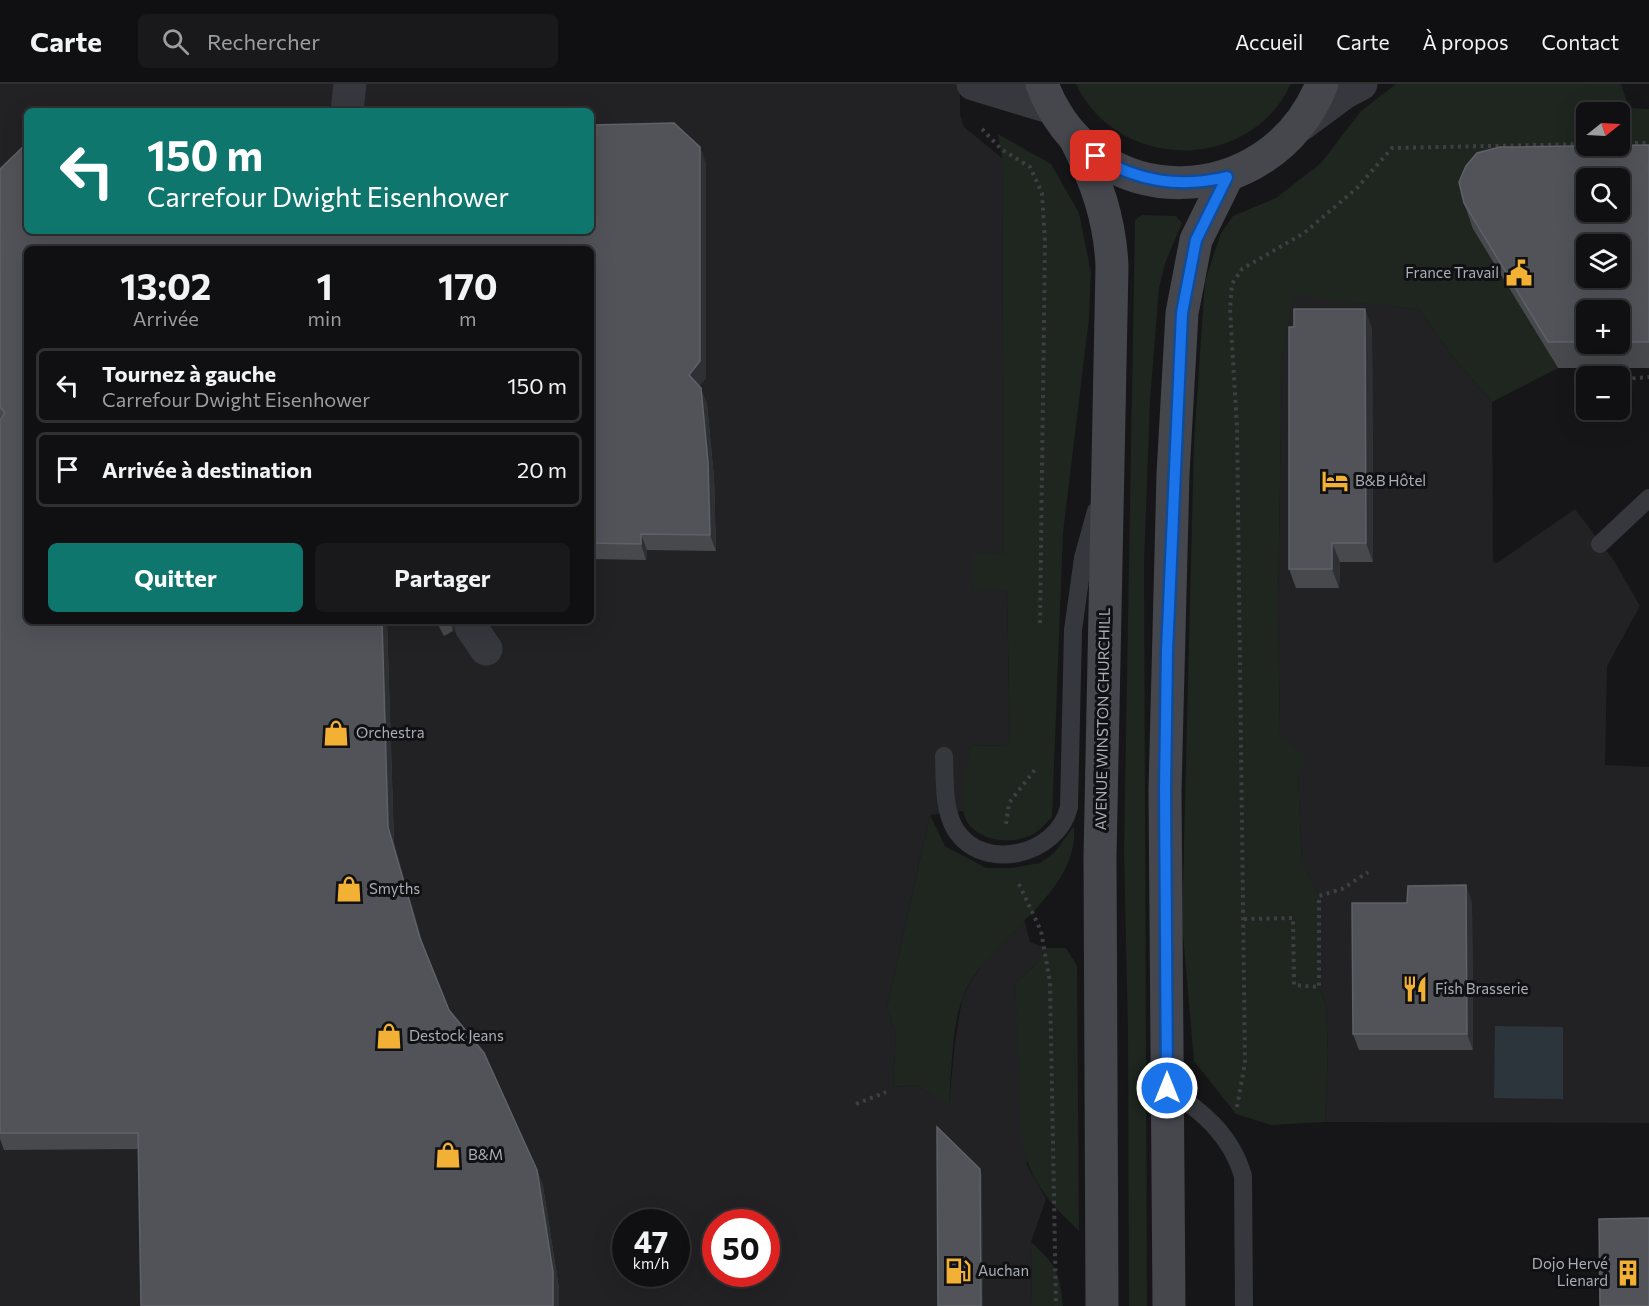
<!DOCTYPE html>
<html lang="fr">
<head>
<meta charset="utf-8">
<style>
  body { margin:0; font-family:Commissioner,sans-serif; background:#19191b; color:#f1f3f6; height:100vh; display:flex; flex-direction:column; font-size:22px; white-space:nowrap }
  * { box-sizing:border-box; margin:0 }
  p { font-size:20px; color:#9c9d9f }
  .icon { flex:none; width:33px; height:33px; fill:none; stroke:currentColor; stroke-width:2; stroke-linecap:round; stroke-linejoin:round }
  .map { position:relative; flex:1; overflow:hidden }
  .drawer { position:absolute; left:24px; top:162px; width:570px; height:378px; display:flex; flex-direction:column; background:#101012; border-radius:9px; box-shadow:0 6px 24px #0002,0 0 0 2px #303032 }
  .drawer>* { flex:none }
  .guide { position:absolute; left:24px; top:24px; width:570px; height:126px; border-radius:9px; box-shadow:0 6px 24px #0002,0 0 0 2px #303032; background:#0f766e; color:#fff; overflow:hidden }
  .needle { width:39px; rotate:72deg }
  .controls { position:absolute; left:1576px; top:18px; display:grid; gap:12px }
  .controls a { display:grid; place-items:center; width:54px; height:54px; border-radius:9px; background:#101012; box-shadow:0 6px 24px #0002,0 0 0 2px #303032; font-size:30px }
  .speed { position:absolute; left:612px; top:1125px; display:flex; gap:12px; font-size:30px; font-weight:700; text-align:center }
  .speed>* { display:grid; place-content:center; width:78px; height:78px; border-radius:50%; background:#101012; box-shadow:0 6px 24px #0002,0 0 0 2px #303032; line-height:1 }
  .speed small { font-size:15px; font-weight:400 }
  .speed .limit { border:9px solid #d22; background:#fff; color:#111 }
  .pin { position:absolute; display:grid; place-items:center; width:51px; height:51px; color:#fff; margin:-26px; border-radius:12px; box-shadow:0 3px 9px #0006 }
  .me { position:absolute; width:66px; margin:-33px; rotate:0deg; stroke-linejoin:round; filter:drop-shadow(0 0 4px #0008) }
  .turn { display:flex; align-items:center; gap:21px; height:126px; padding:0 24px; font-size:27px }
  .turn .icon { width:78px; height:78px; stroke-width:2.5 }
  .turn b { display:block; font-size:42px; line-height:51px }
  .eta { display:flex; justify-content:space-evenly; align-items:center; height:102px; text-align:center }
  .eta b { font-size:36px; font-weight:700; line-height:42px }
  .button { display:flex; gap:12px; margin-top:auto; padding:12px 24px }
  .button a { flex:1; height:69px; border-radius:9px; background:#0f766e; color:#fff; font-size:24px; font-weight:700; line-height:69px; text-align:center }
  .button a+a { background:#19191b; color:#f1f3f6 }
  ul { padding:0; list-style:none }
  li { display:flex; align-items:center; gap:18px; height:75px; margin:0 12px 9px; padding:0 12px; border:3px solid #303032; border-radius:9px }
  li div { flex:1 }
  li b { display:block; font-size:22px }
  li em { font-style:normal }
  header { display:flex; align-items:center; gap:36px; box-sizing:border-box; height:84px; padding:0 30px; background:#101012; border-bottom:2px solid #303032 }
  header strong { font-size:28px }
  nav { display:flex; gap:33px; margin-inline-start:auto; font-size:21px }
  .search { width:420px; height:54px; background:#19191b; display:flex; align-items:center; gap:15px; box-sizing:border-box; padding:0 21px; border-radius:9px; color:#9c9d9f; font-size:22px }
  .map>svg:first-child { display:block }
  .built { fill:#222225; fill-rule:evenodd }
  .green { fill:#1e261f; fill-rule:evenodd }
  .water { fill:#2c353c }
  .lines { fill:none; stroke-linecap:round; stroke-linejoin:round }
  .path { stroke:#3d3f44; stroke-width:4; stroke-dasharray:3 4.5; stroke-linecap:butt }
  .lane { stroke:#37383d; stroke-width:18 }
  .street { stroke:#37383d; stroke-width:33 }
  .secondary { stroke:#45474d; stroke-width:33 }
  .wall { fill:#47494d; fill-rule:evenodd }
  .shaded-wall { fill:#2f3033 }
  .building { fill:#525359; stroke:#5f6168; stroke-width:1.5; fill-rule:evenodd }
  .route-casing { stroke:#114b97; stroke-width:15 }
  .route { stroke:#1a73e8; stroke-width:10 }
  .labels { text-anchor:middle; stroke-width:6; stroke-linejoin:round; paint-order:stroke }
  .poi-label { font-size:15px; fill:#a8adb8; stroke:#111113; text-anchor:start }
  .street-label { font-size:15px; fill:#a8adb8; stroke:#111113 }
</style>
</head>
<body>
<header>
<strong>Carte</strong>
<div class="search"><svg class="icon" aria-label="search" viewBox="0 0 24 24"><circle cx="10" cy="10" r="6"/><path d="M15 15l6 6"/></svg>Rechercher</div>
<nav><a>Accueil</a><a>Carte</a><a>À propos</a><a>Contact</a></nav>
</header>
<div class="map">
<svg width="1649" height="1222" viewBox="0 0 1649 1222">
  <rect width="100%" height="100%" fill="#161618"/>
  <g class="built">
    <path d="M 0,0 L 960,0 L 960,31 L 964,43 L 1002,74 L 1004,469 L 972,471 L 1007,506 L 1010,661 L 971,662 L 963,710 L 963,727 L 930,731 L 887,923 L 896,950 L 893,1003 L 916,1001 L 949,1020 L 955,958 L 962,915 L 969,900 L 985,876 L 1024,835 L 1030,858 L 1046,864 L 1038,878 L 1015,900 L 1027,1081 L 1046,1115 L 1031,1158 L 1032,1222 L 0,1222 ZM 27,27 L 591,27 L 591,147 L 27,147 ZM 27,165 L 591,165 L 591,537 L 27,537 ZM 626,1138 L 676,1138 L 676,1190 L 626,1190 ZM 716,1138 L 766,1138 L 766,1190 L 716,1190 Z"/>
    <path d="M 1293,211 L 1419,225 L 1452,272 L 1492,318 L 1493,478 L 1497,479 L 1575,425 L 1614,477 L 1640,522 L 1607,582 L 1605,681 L 1649,683 L 1649,1039 L 1325,1038 L 1328,969 L 1326,921 L 1319,903 L 1319,812 L 1302,778 L 1298,692 L 1280,653 L 1278,521 L 1282,277 Z"/>
  </g>
  <g class="green">
    <path d="M 1076,0 L 1291,0 C 1249,89 1118,88 1076,0 Z"/>
    <path d="M 1396,0 L 1621,0 L 1629,24 L 1649,25 L 1649,88 L 1510,90 L 1473,145 L 1558,284 L 1492,318 L 1452,272 L 1419,225 L 1293,212 L 1282,277 L 1278,521 L 1280,652 L 1308,675 L 1298,692 L 1302,778 L 1319,812 L 1319,903 L 1326,921 L 1328,969 L 1325,1038 L 1271,1041 L 1236,1030 L 1194,977 L 1182,839 L 1194,358 L 1205,197 L 1221,149 L 1233,132 L 1276,114 L 1321,79 L 1361,27 ZM 1587,28 L 1620,28 L 1620,62 L 1587,62 Z"/>
    <path d="M 998,50 L 1051,80 L 1079,129 L 1091,189 L 1089,234 L 1063,449 L 1052,733 C 1047,738 1041,745 1035,749 C 1012,764 967,756 963,726 C 960,705 967,682 971,662 L 1010,661 L 1007,506 L 974,506 L 972,470 L 1004,469 L 1002,74 Z"/>
    <path d="M 1142,131 L 1176,132 L 1182,139 L 1165,179 L 1159,204 L 1150,316 L 1144,480 L 1147,1222 L 1129,1222 L 1128,950 L 1124,766 L 1135,136 Z"/>
    <path d="M 930,731 L 945,762 L 986,784 L 1012,784 L 1040,779 L 1054,769 L 1074,742 C 1080,806 1000,848 970,898 C 951,929 952,985 949,1021 L 916,1001 L 893,1003 L 896,950 L 887,923 Z"/>
    <path d="M 1046,864 L 1066,864 L 1077,882 L 1079,1147 C 1050,1119 1031,1099 1022,1059 L 1015,900 L 1038,878 Z"/>
    <path d="M 1031,1158 C 1057,1182 1059,1187 1063,1222 L 1032,1222 Z"/>
  </g>
  <path class="water" d="M 1495,942 L 1563,943 L 1563,1015 L 1494,1014 Z"/>
  <g class="lines">
    <g class="path">
      <path d="M 982,45 L 1001,65 L 1030,83 L 1042,109 L 1045,158 L 1040,541"/>
      <path d="M 1620,59 L 1649,59"/>
      <path d="M 1625,295 L 1649,293"/>
      <path d="M 1006,740 L 1009,719 L 1037,683"/>
      <path d="M 1019,800 L 1041,847 L 1050,898 L 1056,1222"/>
      <path d="M 1244,835 L 1293,834 L 1294,901 L 1319,903 L 1319,812 L 1342,805 L 1368,788"/>
      <path d="M 856,1020 L 886,1008"/>
      <path d="M 1237,1023 L 1245,979 L 1237,343 L 1230,225 L 1232,200 L 1242,185 L 1304,149 L 1357,104 L 1392,64 L 1587,60"/>
    </g>
    <g class="lane">
      <path d="M 1600,460 L 1649,414"/>
      <path d="M 944,672 C 945,696 943,724 955,745 C 983,790 1058,771 1069,723 L 1073,546 L 1083,474 L 1096,427"/>
      <path d="M 1168,1004 C 1202,1028 1231,1050 1243,1092 L 1244,1222"/>
    </g>
    <g class="street">
      <path d="M 973,0 L 1053,24"/>
      <path d="M 347,27 L 350,0"/>
      <path d="M 1302,40 L 1344,9 L 1361,0"/>
      <path d="M 471,543 L 486,565"/>
    </g>
    <g class="secondary">
      <path d="M 1042,0 C 1092,134 1270,129 1322,0"/>
      <path d="M 1075,54 C 1096,96 1110,135 1112,182 L 1100,773 L 1102,1222"/>
      <path d="M 1169,1222 L 1165,706 L 1173,390 L 1182,229 L 1196,156 L 1227,93"/>
    </g>
  </g>
  <g class="wall">
    <path d="M 1649,61 L 1649,284 L 1558,284 L 1473,145 L 1464,119 ZM 1587,226 L 1620,226 L 1620,260 L 1587,260 Z"/>
    <path d="M 706,79 L 706,294 L 699,302 L 707,320 L 714,394 L 716,467 L 647,466 L 646,476 L 591,475 L 591,165 L 27,537 L 387,537 L 394,759 L 424,865 L 449,926 L 537,1086 L 543,1102 L 559,1205 L 138,1065 L 4,1066 L 0,1055 L 0,336 L 1,334 L 0,333 L 0,85 Z"/>
    <path d="M 1372,244 L 1373,478 L 1340,478 L 1339,504 L 1296,504 L 1289,485 Z"/>
    <path d="M 436,537 L 454,537 L 453,547 L 444,552 Z"/>
    <path d="M 1472,818 L 1473,966 L 1359,966 L 1353,950 L 1407,819 Z"/>
  </g>
  <g class="shaded-wall">
    <path d="M 700,63 L 706,79 L 706,294 L 695,307 L 689,291 Z"/>
    <path d="M 1365,225 L 1372,244 L 1373,478 L 1366,459 Z"/>
    <path d="M 701,304 L 707,320 L 714,394 L 716,467 L 710,451 Z"/>
    <path d="M 641,450 L 647,466 L 646,476 L 641,460 Z"/>
    <path d="M 1332,459 L 1340,478 L 1339,504 L 1332,485 Z"/>
    <path d="M 382,537 L 387,537 L 394,759 L 426,870 L 420,854 L 388,743 Z"/>
    <path d="M 450,537 L 454,537 L 453,547 Z"/>
    <path d="M 1466,801 L 1472,818 L 1473,966 L 1467,950 Z"/>
    <path d="M 980,1085 L 982,1091 L 983,1222 L 981,1222 Z"/>
    <path d="M 537,1086 L 543,1102 L 559,1205 L 559,1222 L 553,1222 Z"/>
  </g>
  <g class="building">
    <path d="M 674,39 L 700,63 L 700,277 L 689,291 L 701,304 L 708,378 L 710,451 L 641,450 L 641,460 L 591,459 L 591,165 L 27,165 L 27,537 L 382,537 L 388,743 L 420,854 L 449,926 L 484,969 L 537,1086 L 553,1188 L 553,1222 L 141,1222 L 138,1049 L 0,1049 L 0,336 L 5,329 L 0,323 L 0,85 L 27,59 L 27,147 L 591,147 L 591,41 Z"/>
    <path d="M 1649,61 L 1649,258 L 1620,258 L 1620,226 L 1587,226 L 1587,258 L 1548,258 L 1464,119 L 1459,98 L 1466,82 L 1477,69 L 1500,63 ZM 1587,94 L 1620,94 L 1620,128 L 1587,128 ZM 1587,160 L 1620,160 L 1620,194 L 1587,194 Z"/>
    <path d="M 1294,225 L 1365,225 L 1366,459 L 1332,459 L 1332,485 L 1289,485 L 1289,243 L 1294,243 Z"/>
    <path d="M 1466,801 L 1467,950 L 1353,950 L 1352,819 L 1407,819 L 1408,802 Z"/>
    <path d="M 937,1043 L 980,1085 L 981,1222 L 938,1222 Z"/>
    <path d="M 1649,1134 L 1649,1222 L 1600,1222 L 1599,1135 Z"/>
  </g>
  <g class="lines">
    <g class="route-casing">
      <path id="route" d="M 1096,72 C 1138,98 1180,104 1227,93 L 1196,156 L 1182,229 L 1167,567 L 1165,706 L 1167,1004"/>
    </g>
    <use href="#route" class="route"/>
  </g>
  <defs>
    <g id="civic-bare" transform="scale(2.07)"><path d="M-.6-6.5H3V-4.5H.6V-3L4-1V1h2V6H-6V1h2V-1L-.6-3ZM-1.2 2.5V6h2.4V2.5Z" fill="#f2b134" stroke="#111113" stroke-width="2.5" paint-order="stroke"/></g>
    <g id="hotel-bare" transform="scale(2.07)"><path d="M-6-4.5h1.5V1H6V5H4.5V3h-9V5H-6ZM-4 0a1.8 1.8 0 1 1 3.6 0ZM.5 0V-2.5h3Q6-2.5 6 0Z" fill="#f2b134" stroke="#111113" stroke-width="2.5" paint-order="stroke"/></g>
    <g id="shop-bare" transform="scale(2.07)"><path d="M-5-2.5h2.3a2.7 3.5 0 0 1 5.4 0H5L5.5 6h-11ZM-1.5-2.5h3a1.5 2.3 0 0 0-3 0Z" fill="#f2b134" stroke="#111113" stroke-width="2.5" paint-order="stroke"/></g>
    <g id="restaurant-bare" transform="scale(2.07)"><path d="M-5-6h1v4h1v-4h1v4h1v-4h1v5L-1.5 .5V6h-2V.5L-5-1ZM5-6V6H3V1.5H1.5Q1.5-4 5-6Z" fill="#f2b134" stroke="#111113" stroke-width="2.5" paint-order="stroke"/></g>
    <g id="fuel-bare" transform="scale(2.07)"><path d="M-5.5-6h7V0h2V4h1.3V-2.5L3-4.5l.8-.8L6-3V5H2.5V1h-1V6h-7ZM-4.2-4.7v3.2H.2V-4.7Z" fill="#f2b134" stroke="#111113" stroke-width="2.5" paint-order="stroke"/></g>
    <g id="building-bare" transform="scale(2.07)"><path d="M-4-6H4V6H1V3H-1V6H-4ZM-2.5-4.3h1.7v1.8h-1.7ZM.8-4.3h1.7v1.8H.8ZM-2.5-1h1.7V.8h-1.7ZM.8-1h1.7V.8H.8Z" fill="#f2b134" stroke="#111113" stroke-width="2.5" paint-order="stroke"/></g>
  </defs>
  <g fill-rule="evenodd">
    <use href="#civic-bare" x="1519" y="189"/>
    <use href="#hotel-bare" x="1335" y="397"/>
    <use href="#shop-bare" x="336" y="649"/>
    <use href="#shop-bare" x="349" y="805"/>
    <use href="#restaurant-bare" x="1415" y="905"/>
    <use href="#shop-bare" x="389" y="952"/>
    <use href="#shop-bare" x="448" y="1071"/>
    <use href="#fuel-bare" x="958" y="1187"/>
    <use href="#building-bare" x="1628" y="1189"/>
  </g>
  <g class="labels">
    <g class="poi-label">
      <text x="1499" y="194" text-anchor="end">France Travail</text>
      <text x="1355" y="402">B&amp;B Hôtel</text>
      <text x="356" y="654">Orchestra</text>
      <text x="369" y="810">Smyths</text>
      <text x="1435" y="910">Fish Brasserie</text>
      <text x="409" y="957">Destock Jeans</text>
      <text x="468" y="1076">B&amp;M</text>
      <text x="1608" y="1185" text-anchor="end">Dojo Hervé<tspan x="1608" dy="17">Lienard</tspan></text>
      <text x="978" y="1192">Auchan</text>
    </g>
    <g class="street-label">
      <text transform="translate(1103 635) rotate(-89)" y="5">AVENUE WINSTON CHURCHILL</text>
    </g>
  </g>
</svg>
<div class="controls">
<a><svg class="needle" viewBox="-14 -14 28 28"><path d="M0-13l5 13h-10z" fill="#e53935"/><path d="M0 13l5-13h-10z" fill="#9c9d9f"/></svg></a>
<a><svg class="icon" aria-label="search" viewBox="0 0 24 24"><circle cx="10" cy="10" r="6"/><path d="M15 15l6 6"/></svg></a>
<a><svg class="icon" aria-label="layers" viewBox="0 0 24 24"><path d="M12 4l9 5-9 5-9-5zM3 14l9 5 9-5"/></svg></a>
<a>+</a>
<a>−</a>
</div>
<div class="speed"><div>47<small>km/h</small></div><div class="limit">50</div></div>
<div class="pin" style="left:1096px;top:72px;background:#d93025"><svg class="icon" aria-label="arrive" viewBox="0 0 24 24"><path d="M6 21V4h12l-3 4 3 4H6"/></svg></div>
<svg class="me" style="left:1167px;top:1004px" viewBox="-20 -20 40 40"><circle r="17" fill="#1a73e8" stroke="#fff" stroke-width="3"/><path d="M0-11L8 9 0 5-8 9z" fill="#fff"/></svg>
<div class="guide">
<div class="turn"><svg class="icon" aria-label="left" viewBox="0 0 24 24"><path d="M17 20v-9H6M10 6l-5 5 5 5"/></svg><div><b>150 m</b>Carrefour Dwight Eisenhower</div></div>
</div>
<section class="drawer">
<div class="eta">
<div><b>13:02</b><p>Arrivée</p></div>
<div><b>1</b><p>min</p></div>
<div><b>170</b><p>m</p></div>
</div>
<ul>
<li><svg class="icon" aria-label="left" viewBox="0 0 24 24"><path d="M17 20v-9H6M10 6l-5 5 5 5"/></svg><div><b>Tournez à gauche</b><p>Carrefour Dwight Eisenhower</p></div><em>150 m</em></li>
<li><svg class="icon" aria-label="arrive" viewBox="0 0 24 24"><path d="M6 21V4h12l-3 4 3 4H6"/></svg><div><b>Arrivée à destination</b></div><em>20 m</em></li>
</ul>
<div class="button"><a>Quitter</a><a>Partager</a></div>
</section>
</div>
</body>
</html>
